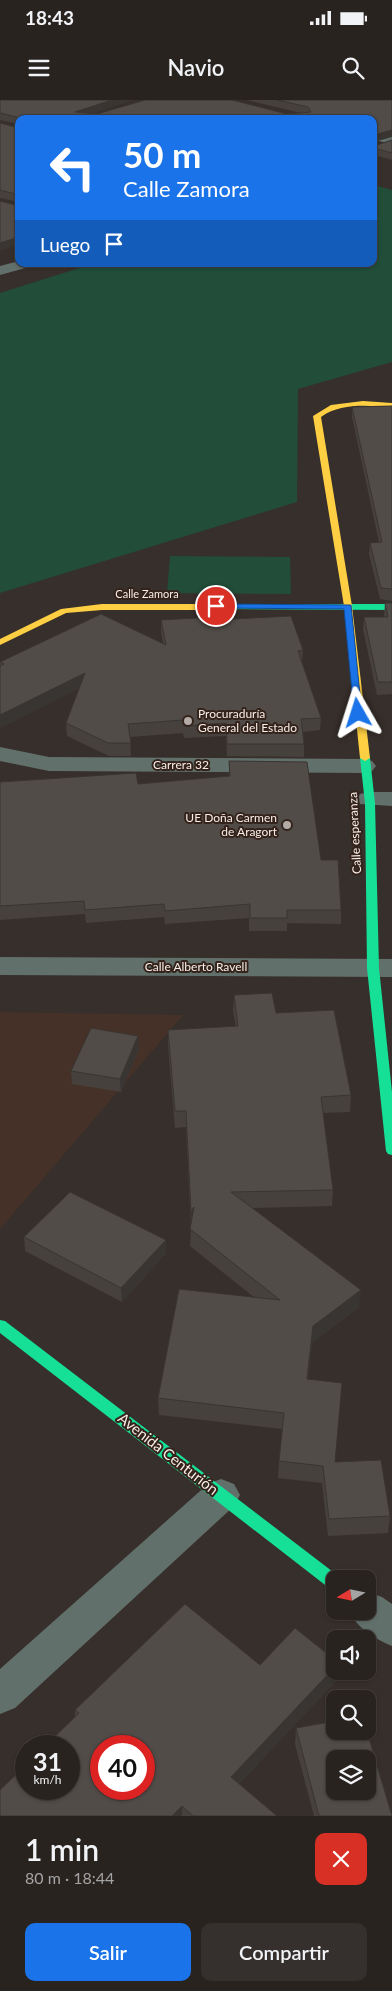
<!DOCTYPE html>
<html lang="es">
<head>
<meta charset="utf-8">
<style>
  body { margin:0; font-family:Lato,sans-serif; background:#352f2d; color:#f1f3f6; height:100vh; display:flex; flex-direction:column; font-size:19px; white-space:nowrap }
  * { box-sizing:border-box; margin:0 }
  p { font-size:16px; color:#a5a4a5 }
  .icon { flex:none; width:28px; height:28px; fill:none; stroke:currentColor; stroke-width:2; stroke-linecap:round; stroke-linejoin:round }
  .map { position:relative; height:1716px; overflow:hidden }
  .drawer { display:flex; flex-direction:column; background:#292320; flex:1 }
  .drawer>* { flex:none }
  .banner { position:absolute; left:15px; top:15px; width:362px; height:152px; border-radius:10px; box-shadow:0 1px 4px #0004,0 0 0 1px #45403e; background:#1a73e8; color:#fff; overflow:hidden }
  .needle { width:32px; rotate:260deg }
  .tools { position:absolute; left:326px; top:1470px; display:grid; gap:10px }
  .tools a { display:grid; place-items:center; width:50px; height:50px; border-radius:10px; background:#292320; box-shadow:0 1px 4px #0004,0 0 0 1px #45403e; font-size:25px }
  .speed { position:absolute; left:15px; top:1635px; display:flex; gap:10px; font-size:25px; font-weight:700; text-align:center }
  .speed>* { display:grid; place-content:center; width:65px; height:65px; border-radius:50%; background:#292320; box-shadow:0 1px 4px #0004,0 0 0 1px #45403e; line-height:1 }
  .speed small { font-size:12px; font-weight:400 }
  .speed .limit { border:8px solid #d22; background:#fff; color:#111 }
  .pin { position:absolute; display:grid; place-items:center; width:42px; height:42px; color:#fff; margin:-21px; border:2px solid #fff; border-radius:50%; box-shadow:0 1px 5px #0007 }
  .me { position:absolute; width:55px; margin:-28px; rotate:354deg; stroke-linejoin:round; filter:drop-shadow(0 0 4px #0008) }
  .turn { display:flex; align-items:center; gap:18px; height:105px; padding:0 25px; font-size:22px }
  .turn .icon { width:65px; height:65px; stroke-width:2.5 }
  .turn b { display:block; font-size:35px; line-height:42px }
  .then { display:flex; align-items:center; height:48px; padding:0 25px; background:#0003; gap:10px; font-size:19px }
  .round { display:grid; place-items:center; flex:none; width:52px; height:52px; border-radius:10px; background:#352f2d }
  .overview { display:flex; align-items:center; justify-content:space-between; height:85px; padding:0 25px }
  h1 { font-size:30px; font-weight:600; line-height:38px }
  .action { display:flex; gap:10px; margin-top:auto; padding:10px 25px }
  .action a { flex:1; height:58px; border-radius:10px; background:#1a73e8; color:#fff; font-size:20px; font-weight:600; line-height:58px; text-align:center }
  .action a+a { background:#352f2d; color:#f1f3f6 }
  .status { display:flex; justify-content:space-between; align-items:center; height:35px; padding:0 25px; background:#292320; direction:ltr }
  .status svg { height:14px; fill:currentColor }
  header { display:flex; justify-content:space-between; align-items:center; height:65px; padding:0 25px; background:#292320; font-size:22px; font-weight:600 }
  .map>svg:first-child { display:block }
  .built { fill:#453127 }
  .green { fill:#214d39 }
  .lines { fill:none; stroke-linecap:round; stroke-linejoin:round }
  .street { fill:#62706c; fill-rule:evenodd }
  .fast { fill:#16e098; fill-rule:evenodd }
  .slow { fill:#ffcf43; fill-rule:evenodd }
  .wall { fill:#47413e }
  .shaded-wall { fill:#393532 }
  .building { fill:#524c48; stroke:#393532; fill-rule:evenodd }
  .route { fill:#1a73e8; stroke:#114b97 }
  .poi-dot { fill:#b4aaa6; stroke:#33231b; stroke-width:2 }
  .labels { text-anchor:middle; stroke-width:4; stroke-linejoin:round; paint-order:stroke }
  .far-street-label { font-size:11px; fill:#f8ede8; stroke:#33231b }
  .poi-label { font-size:12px; fill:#f8ede8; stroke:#33231b; text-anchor:start }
  .street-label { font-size:12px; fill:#f8ede8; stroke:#33231b }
  .near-street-label { font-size:15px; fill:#f8ede8; stroke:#33231b }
</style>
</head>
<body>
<div class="status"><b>18:43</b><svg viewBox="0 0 49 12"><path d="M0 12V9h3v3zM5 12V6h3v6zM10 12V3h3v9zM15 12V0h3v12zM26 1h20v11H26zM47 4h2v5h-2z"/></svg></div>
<header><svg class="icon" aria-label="menu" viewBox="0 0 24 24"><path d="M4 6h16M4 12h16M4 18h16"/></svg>Navio<svg class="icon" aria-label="search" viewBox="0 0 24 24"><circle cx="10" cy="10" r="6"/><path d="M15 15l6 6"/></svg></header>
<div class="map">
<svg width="392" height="1716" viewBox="0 0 392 1716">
  <rect width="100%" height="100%" fill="#372f2b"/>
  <path class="built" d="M 0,912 L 183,915 L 0,1129 Z"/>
  <g class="green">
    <path d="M 374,85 L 392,90 L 392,262 L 298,289 L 297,402 L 0,493 L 0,193 L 92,164 L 374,164 Z"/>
    <path d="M 170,456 L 290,457 L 291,494 L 167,493 Z"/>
  </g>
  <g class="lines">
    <g class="street">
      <path d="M 374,32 L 392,36 L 392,44 L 374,40 Z"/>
      <path d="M 19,161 L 19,164 L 31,164 L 29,167 L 0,175 L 0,166 Z"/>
      <path d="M 0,647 L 49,657 L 364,659 L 372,661 L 376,666 L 372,671 L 364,673 L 49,671 L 0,661 Z"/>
      <path d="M 369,692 L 392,692 L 392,706 L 360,704 L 357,699 L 360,694 Z"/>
      <path d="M 0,857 L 392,859 L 392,877 L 0,875 Z"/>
      <path d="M 221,1379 L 234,1384 L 240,1395 L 234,1406 L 15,1608 L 0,1614 L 0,1569 L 208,1384 Z"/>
      <path d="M 368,1492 L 382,1497 L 392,1504 L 392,1546 C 375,1539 357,1528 349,1511 L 368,1511 Z"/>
    </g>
    <g class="fast">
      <path d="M 233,504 L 392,504 L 392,510 L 230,509 L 230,505 Z"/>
      <path d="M 365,655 L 370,658 L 375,703 L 379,868 L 392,992 L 392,1055 L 388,1054 L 386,1051 L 367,868 L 365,703 L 360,658 Z"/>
      <path d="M 0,1220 L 5,1221 L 341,1478 L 335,1479 L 335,1490 L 329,1488 L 0,1233 Z"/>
    </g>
    <g class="slow">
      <path d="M 363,301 L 392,303 L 392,307 C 368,306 342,302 321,317 L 352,506 L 370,658 L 365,661 L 360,658 L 344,506 L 313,316 L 331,305 Z"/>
      <path d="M 102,504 L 233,504 L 237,507 L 233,510 L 102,510 L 66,513 L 0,545 L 0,539 L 61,509 Z"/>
    </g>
  </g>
  <g class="wall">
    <path d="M 0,0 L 133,0 L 93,13 L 287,14 L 301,13 L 247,0 L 392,0 L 374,19 L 19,19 L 19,24 L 0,20 Z"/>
    <path d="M 0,23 L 19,28 L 19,102 L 0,98 Z"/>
    <path d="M 392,40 L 392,60 L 374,55 L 374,46 Z"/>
    <path d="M 392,306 L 392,501 L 380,499 L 369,454 L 370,443 L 379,442 L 352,317 L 352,307 Z"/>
    <path d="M 385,503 L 392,503 L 392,594 L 377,595 L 363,529 L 364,517 L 384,517 Z"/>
    <path d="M 161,520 L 213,520 L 303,550 L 302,562 L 321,618 L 320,630 L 303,632 L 304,644 L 304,657 L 227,656 L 226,636 L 184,638 L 183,633 L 130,637 L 131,656 L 109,656 L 67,636 L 66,623 L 79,588 L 0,628 L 0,562 L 163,543 L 161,532 Z"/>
    <path d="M 229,661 L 321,760 L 341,810 L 341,824 L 287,823 L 287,831 L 249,831 L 249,818 L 165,824 L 164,817 L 86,823 L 85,814 L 0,820 L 0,682 L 138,684 L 229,677 Z"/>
    <path d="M 234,895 L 276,913 L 351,995 L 350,1012 L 323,1013 L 333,1090 L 332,1106 L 252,1108 L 359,1207 L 312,1243 L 308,1279 L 335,1362 L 390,1416 L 388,1433 L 328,1436 L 322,1383 L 278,1378 L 279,1361 L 282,1329 L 159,1315 L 158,1298 L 255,1198 L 190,1146 L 191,1127 L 186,1027 L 175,1028 L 168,946 L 168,930 L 236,927 L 233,911 Z"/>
    <path d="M 139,949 L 121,992 L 72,984 L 71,971 Z"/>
    <path d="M 24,1137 L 166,1140 L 166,1153 L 122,1202 L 25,1151 Z"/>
    <path d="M 260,1565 L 338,1579 L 239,1684 L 277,1716 L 0,1716 L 75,1617 L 75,1610 Z"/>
    <path d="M 296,1628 L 392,1716 L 314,1716 L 295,1644 Z"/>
  </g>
  <g class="shaded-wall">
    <path d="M 112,0 L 133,0 L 77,19 L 75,12 Z"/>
    <path d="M 392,30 L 392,37 L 374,42 L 374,35 Z"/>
    <path d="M 19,137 L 19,145 L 0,151 L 0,143 Z"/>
    <path d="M 85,573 L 86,585 L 0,628 L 0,615 Z"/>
    <path d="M 138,936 L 139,949 L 121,992 L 120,979 Z"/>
    <path d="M 194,1107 L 191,1127 L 191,1111 Z"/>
    <path d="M 166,1140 L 166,1153 L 122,1202 L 121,1188 Z"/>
    <path d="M 361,1190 L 359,1207 L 312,1243 L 307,1296 L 307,1279 L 313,1226 Z"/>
    <path d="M 335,1567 L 335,1571 L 338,1571 L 338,1579 L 231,1693 L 231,1677 Z"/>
    <path d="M 182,1706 L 182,1716 L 172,1716 Z"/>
  </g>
  <g class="building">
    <path d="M 0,0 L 112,0 L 75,12 L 97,14 L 145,0 L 232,0 L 287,14 L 311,12 L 308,7 L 277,0 L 392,0 L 392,30 L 374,35 L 374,19 L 20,19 L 20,18 L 0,13 Z"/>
    <path d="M 0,23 L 19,28 L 19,95 L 0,90 Z"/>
    <path d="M 392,40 L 392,53 L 374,48 L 374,46 Z"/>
    <path d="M 0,101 L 19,106 L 19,137 L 0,143 Z"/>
    <path d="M 392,306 L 392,489 L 381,488 L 370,443 L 382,442 L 352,307 Z"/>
    <path d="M 385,503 L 392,503 L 392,582 L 378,582 L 364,517 L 388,517 Z"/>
    <path d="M 101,514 L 166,545 L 161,520 L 213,517 L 213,520 L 291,516 L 303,550 L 298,551 L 321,618 L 301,619 L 304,644 L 227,644 L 226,623 L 184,626 L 183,620 L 128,624 L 131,643 L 108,643 L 66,623 L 85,573 L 0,615 L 0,566 L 4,564 L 0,562 Z"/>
    <path d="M 229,661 L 307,662 L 321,760 L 338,760 L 341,810 L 287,810 L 287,818 L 250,818 L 250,804 L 165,811 L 164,804 L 85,810 L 84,801 L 0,806 L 0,682 L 136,673 L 138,684 L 230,676 Z"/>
    <path d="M 272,893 L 276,913 L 334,910 L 351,995 L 321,997 L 333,1090 L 231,1092 L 361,1190 L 313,1226 L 307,1279 L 342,1283 L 335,1362 L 381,1360 L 390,1416 L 329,1419 L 323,1366 L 279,1361 L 284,1313 L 158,1298 L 179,1189 L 280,1200 L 190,1129 L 194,1107 L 191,1111 L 186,1011 L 175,1011 L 168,930 L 238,926 L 234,895 Z"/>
    <path d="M 91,928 L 138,936 L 120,979 L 71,971 Z"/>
    <path d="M 70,1092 L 166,1140 L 121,1188 L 24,1137 Z"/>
    <path d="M 185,1504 L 260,1565 L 295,1528 L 335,1560 L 335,1567 L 231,1677 L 277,1716 L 193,1716 L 182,1706 L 172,1716 L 0,1716 L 0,1690 L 26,1665 L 26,1689 L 69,1689 L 69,1646 L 45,1646 L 79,1613 L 75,1610 ZM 101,1646 L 144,1646 L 144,1689 L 101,1689 Z"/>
    <path d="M 335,1621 L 335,1631 L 367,1631 L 392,1716 L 319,1716 L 296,1628 ZM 335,1659 L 368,1659 L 368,1691 L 335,1691 Z"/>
  </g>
  <path class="route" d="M 216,504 L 351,505 L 362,615 L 354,613 L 344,509 L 213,508 L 211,506 Z"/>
  <g class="poi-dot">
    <circle cx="188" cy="621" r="5"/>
    <circle cx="287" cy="725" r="5"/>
  </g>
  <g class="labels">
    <g class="far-street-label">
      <text x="147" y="498">Calle Zamora</text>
    </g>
    <g class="poi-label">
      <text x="198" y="618">Procuraduría<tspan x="198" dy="14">General del Estado</tspan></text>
      <text x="277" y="722" text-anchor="end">UE Doña Carmen<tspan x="277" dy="14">de Aragort</tspan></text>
    </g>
    <g class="street-label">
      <text x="181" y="669">Carrera 32</text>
      <text transform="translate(355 733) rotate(-93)" y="4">Calle esperanza</text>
      <text x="196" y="871">Calle Alberto Ravell</text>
    </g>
    <g class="near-street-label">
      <text transform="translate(168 1354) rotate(38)" y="5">Avenida Centurión</text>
    </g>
  </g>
</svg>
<div class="tools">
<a><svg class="needle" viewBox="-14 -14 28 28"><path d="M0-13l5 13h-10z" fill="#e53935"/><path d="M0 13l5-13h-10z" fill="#a5a4a5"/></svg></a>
<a><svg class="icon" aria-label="sound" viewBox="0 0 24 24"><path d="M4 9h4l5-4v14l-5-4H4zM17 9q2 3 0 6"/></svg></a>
<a><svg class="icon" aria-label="search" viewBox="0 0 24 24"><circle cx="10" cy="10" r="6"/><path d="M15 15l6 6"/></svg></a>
<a><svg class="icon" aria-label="layers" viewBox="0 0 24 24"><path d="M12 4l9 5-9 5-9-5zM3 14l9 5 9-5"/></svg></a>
</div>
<div class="speed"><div>31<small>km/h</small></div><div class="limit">40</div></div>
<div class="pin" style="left:216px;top:506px;background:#d93025"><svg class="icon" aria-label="arrive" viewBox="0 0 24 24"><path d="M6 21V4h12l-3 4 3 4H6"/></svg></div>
<svg class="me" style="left:358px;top:613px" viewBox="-20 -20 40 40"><path d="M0-17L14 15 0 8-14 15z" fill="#1a73e8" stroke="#fff" stroke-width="4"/></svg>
<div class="banner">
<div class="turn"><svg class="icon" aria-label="left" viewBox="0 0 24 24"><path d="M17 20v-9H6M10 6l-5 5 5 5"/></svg><div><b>50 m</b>Calle Zamora</div></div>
<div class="then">Luego<svg class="icon" aria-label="arrive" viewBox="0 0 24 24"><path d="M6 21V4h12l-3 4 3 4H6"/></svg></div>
</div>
</div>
<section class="drawer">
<div class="overview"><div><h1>1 min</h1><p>80 m · 18:44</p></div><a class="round" style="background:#d93025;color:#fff"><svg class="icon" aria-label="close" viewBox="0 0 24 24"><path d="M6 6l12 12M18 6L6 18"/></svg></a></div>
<div class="action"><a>Salir</a><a>Compartir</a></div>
</section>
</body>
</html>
